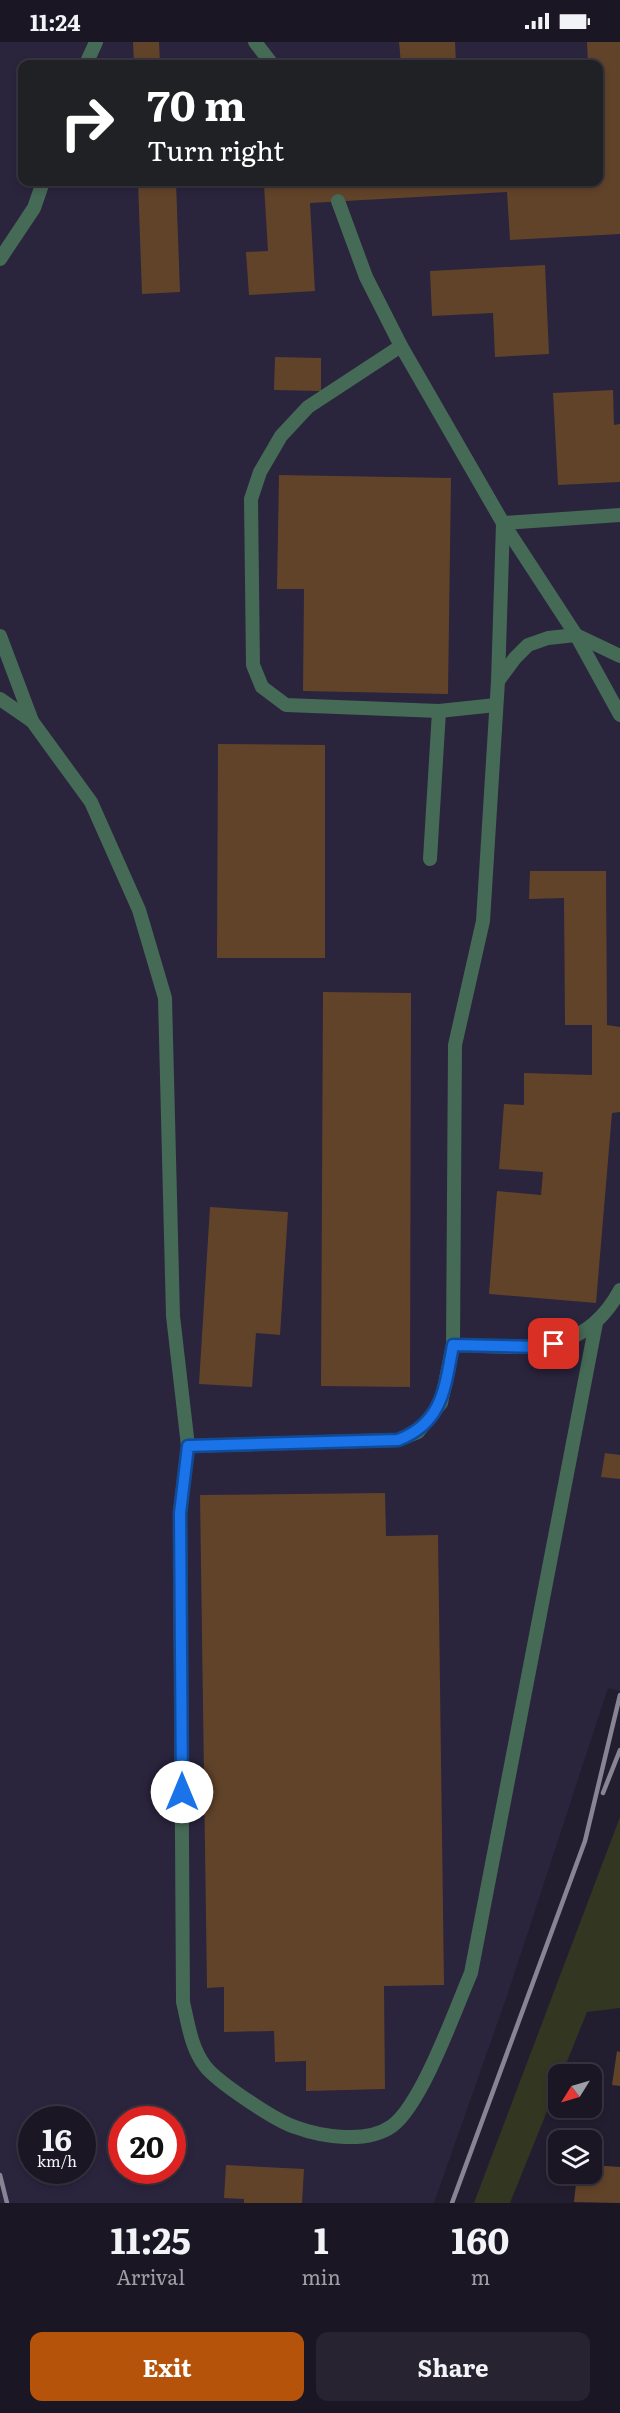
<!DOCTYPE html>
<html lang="en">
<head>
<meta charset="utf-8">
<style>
  body { margin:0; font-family:Literata,serif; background:#272331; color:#f1f3f6; height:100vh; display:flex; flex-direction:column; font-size:22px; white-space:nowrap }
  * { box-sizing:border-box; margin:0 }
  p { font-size:20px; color:#9f9fa6 }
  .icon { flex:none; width:33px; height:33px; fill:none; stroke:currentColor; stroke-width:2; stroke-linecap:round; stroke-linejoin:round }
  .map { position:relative; height:2161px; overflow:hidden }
  .details { display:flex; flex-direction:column; background:#1a1624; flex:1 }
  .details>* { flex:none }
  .banner { position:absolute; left:18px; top:18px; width:585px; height:126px; border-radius:12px; box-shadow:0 3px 9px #0003,0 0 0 2px #383541; background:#202124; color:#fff; overflow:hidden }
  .needle { width:39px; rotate:233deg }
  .controls { position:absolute; left:548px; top:2022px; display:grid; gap:12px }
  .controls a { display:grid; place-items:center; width:54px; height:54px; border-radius:12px; background:#1a1624; box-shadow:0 3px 9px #0003,0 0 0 2px #383541; font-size:30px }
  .speed { position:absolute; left:18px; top:2064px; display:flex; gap:12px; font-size:30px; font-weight:700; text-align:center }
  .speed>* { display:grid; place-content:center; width:78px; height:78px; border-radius:50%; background:#1a1624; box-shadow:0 3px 9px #0003,0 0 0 2px #383541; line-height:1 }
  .speed small { font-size:15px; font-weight:400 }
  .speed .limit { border:9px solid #d22; background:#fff; color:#111 }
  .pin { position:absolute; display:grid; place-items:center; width:51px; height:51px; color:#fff; margin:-26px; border-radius:12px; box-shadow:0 3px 9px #0006 }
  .me { position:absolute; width:66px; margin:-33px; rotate:0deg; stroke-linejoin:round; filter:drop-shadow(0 0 4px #0008) }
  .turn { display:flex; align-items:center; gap:21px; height:126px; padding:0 30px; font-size:27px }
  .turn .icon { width:78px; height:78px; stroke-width:2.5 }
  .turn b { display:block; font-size:42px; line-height:51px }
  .eta { display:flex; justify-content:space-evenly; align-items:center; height:102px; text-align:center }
  .eta b { font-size:36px; font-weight:700; line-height:42px }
  .cta { display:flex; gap:12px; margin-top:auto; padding:12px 30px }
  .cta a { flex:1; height:69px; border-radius:12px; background:#b45309; color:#fff; font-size:24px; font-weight:700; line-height:69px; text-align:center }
  .cta a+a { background:#272331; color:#f1f3f6 }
  .status { display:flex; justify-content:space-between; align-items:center; height:42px; padding:0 30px; background:#1a1624; direction:ltr }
  .status svg { height:16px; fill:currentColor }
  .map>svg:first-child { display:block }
  .built { fill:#2a243d; fill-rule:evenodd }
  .green { fill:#333620 }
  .building { fill:#614329 }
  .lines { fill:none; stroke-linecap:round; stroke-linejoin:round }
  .lane { stroke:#456a56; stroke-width:14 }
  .rail { stroke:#878494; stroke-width:4.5 }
  .route-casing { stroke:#114b97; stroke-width:15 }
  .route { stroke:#1a73e8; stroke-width:10 }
</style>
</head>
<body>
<div class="status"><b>11:24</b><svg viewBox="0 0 49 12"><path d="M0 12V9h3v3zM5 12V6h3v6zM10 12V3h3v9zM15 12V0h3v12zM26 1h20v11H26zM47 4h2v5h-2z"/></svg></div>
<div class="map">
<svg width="620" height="2161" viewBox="0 0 620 2161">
  <rect width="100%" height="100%" fill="#221e30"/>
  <path class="built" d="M 0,0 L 620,0 L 620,1649 L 608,1646 L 507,1954 L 434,2161 L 0,2161 ZM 22,22 L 598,22 L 598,140 L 22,140 ZM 32,2078 L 82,2078 L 82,2128 L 32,2128 ZM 122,2078 L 172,2078 L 172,2128 L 122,2128 Z"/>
  <path class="green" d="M 620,1775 L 620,1966 L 587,1970 L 562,2032 L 558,2032 L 558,2042 L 510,2161 L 474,2161 Z"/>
  <g class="building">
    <path d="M 133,0 L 159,0 L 160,22 L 134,22 Z"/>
    <path d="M 399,0 L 455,0 L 456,22 L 401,22 Z"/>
    <path d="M 587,0 L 620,0 L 620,192 L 510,198 L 507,150 L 310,161 L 315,249 L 249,253 L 246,210 L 268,209 L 264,143 L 322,140 L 598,140 L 598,22 L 588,22 Z"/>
    <path d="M 138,140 L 176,140 L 180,250 L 142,252 Z"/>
    <path d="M 545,223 L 549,312 L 495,315 L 493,271 L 432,274 L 430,229 Z"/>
    <path d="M 275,315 L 321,316 L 321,349 L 274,348 Z"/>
    <path d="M 613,348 L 614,383 L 620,382 L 620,440 L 558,443 L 553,351 Z"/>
    <path d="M 279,433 L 451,436 L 448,652 L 303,649 L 304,547 L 277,547 Z"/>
    <path d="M 218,702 L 325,703 L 325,916 L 217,916 Z"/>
    <path d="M 530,829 L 606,829 L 607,983 L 620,985 L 620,1070 L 612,1071 L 596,1261 L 489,1252 L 497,1149 L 541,1153 L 543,1130 L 499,1127 L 504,1062 L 524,1063 L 524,1031 L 592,1033 L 592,983 L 565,983 L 564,856 L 529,857 Z"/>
    <path d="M 323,950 L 411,951 L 410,1345 L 321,1344 Z"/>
    <path d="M 210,1165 L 288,1170 L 280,1293 L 256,1291 L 252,1345 L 199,1342 Z"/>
    <path d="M 605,1411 L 620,1413 L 620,1437 L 601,1435 Z"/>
    <path d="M 385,1451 L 386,1494 L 438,1493 L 444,1943 L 384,1944 L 385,2047 L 306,2049 L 306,2019 L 275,2020 L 274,1989 L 224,1990 L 224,1945 L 207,1946 L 200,1453 Z"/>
    <path d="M 617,2009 L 620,2010 L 620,2044 L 612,2043 Z"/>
    <path d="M 226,2123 L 304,2127 L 302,2161 L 244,2161 L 244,2157 L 224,2156 Z"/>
    <path d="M 591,2123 L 620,2125 L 620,2161 L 574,2160 L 577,2132 L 591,2132 Z"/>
  </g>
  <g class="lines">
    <g class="lane">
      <path d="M 255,0 L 272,22"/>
      <path d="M 86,22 L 96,0"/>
      <path d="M 338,159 L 366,235 L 401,304 L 503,481 L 576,593 L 620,673"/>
      <path d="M 0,217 L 34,166 L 43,140"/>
      <path d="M 401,304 L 308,365 L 281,394 L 260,430 L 251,457 L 253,623 L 262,645 L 286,663 L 439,669 L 496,663"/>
      <path d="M 0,594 L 32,679"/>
      <path d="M 498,639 L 515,616 L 528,603 L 548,596 L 576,593 L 620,614"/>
      <path d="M 0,657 L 32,679 L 91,760 L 139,868 L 165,956 L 173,1274 L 188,1404 L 180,1471 L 183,1960 C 188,1981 191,2006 205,2024 C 217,2040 276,2079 295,2085 C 322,2095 367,2102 392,2084 C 422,2062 455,1968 471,1931 L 596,1281"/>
      <path d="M 430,817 L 439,669"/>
      <path d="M 453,1303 C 521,1304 582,1319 620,1248"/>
      <path d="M 188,1404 L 398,1398 L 418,1390 L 441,1361 L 453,1303 L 455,1003 L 483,879 L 498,639 L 503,481 L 620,473"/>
    </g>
    <g class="rail">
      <path d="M 603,1751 L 620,1708"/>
      <path d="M 0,2133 L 7,2161"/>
      <path d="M 452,2161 L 585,1799 L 620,1653"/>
    </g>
  </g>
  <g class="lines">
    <g class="route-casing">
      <path id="route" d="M 182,1750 L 180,1471 L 188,1404 L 398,1398 C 443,1381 445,1345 453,1303 L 541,1305 L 554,1302"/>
    </g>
    <use href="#route" class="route"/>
  </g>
</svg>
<div class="controls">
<a><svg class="needle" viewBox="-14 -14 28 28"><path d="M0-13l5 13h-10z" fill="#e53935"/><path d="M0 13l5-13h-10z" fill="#9f9fa6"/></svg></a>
<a><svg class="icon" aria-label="layers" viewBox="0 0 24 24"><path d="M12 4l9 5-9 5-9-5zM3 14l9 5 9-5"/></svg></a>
</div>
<div class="speed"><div>16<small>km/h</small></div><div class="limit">20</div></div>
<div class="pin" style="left:554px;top:1302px;background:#d93025"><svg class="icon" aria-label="arrive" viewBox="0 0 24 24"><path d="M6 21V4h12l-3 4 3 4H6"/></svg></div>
<svg class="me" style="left:182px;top:1750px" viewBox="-20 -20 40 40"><circle r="19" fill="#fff"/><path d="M0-13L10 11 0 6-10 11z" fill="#1a73e8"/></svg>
<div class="banner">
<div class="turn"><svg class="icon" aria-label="right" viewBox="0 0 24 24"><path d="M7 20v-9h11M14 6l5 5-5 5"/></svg><div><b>70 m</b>Turn right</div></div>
</div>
</div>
<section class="details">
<div class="eta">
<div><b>11:25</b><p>Arrival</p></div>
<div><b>1</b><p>min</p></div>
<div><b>160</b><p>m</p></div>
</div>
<div class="cta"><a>Exit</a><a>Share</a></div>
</section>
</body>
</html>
